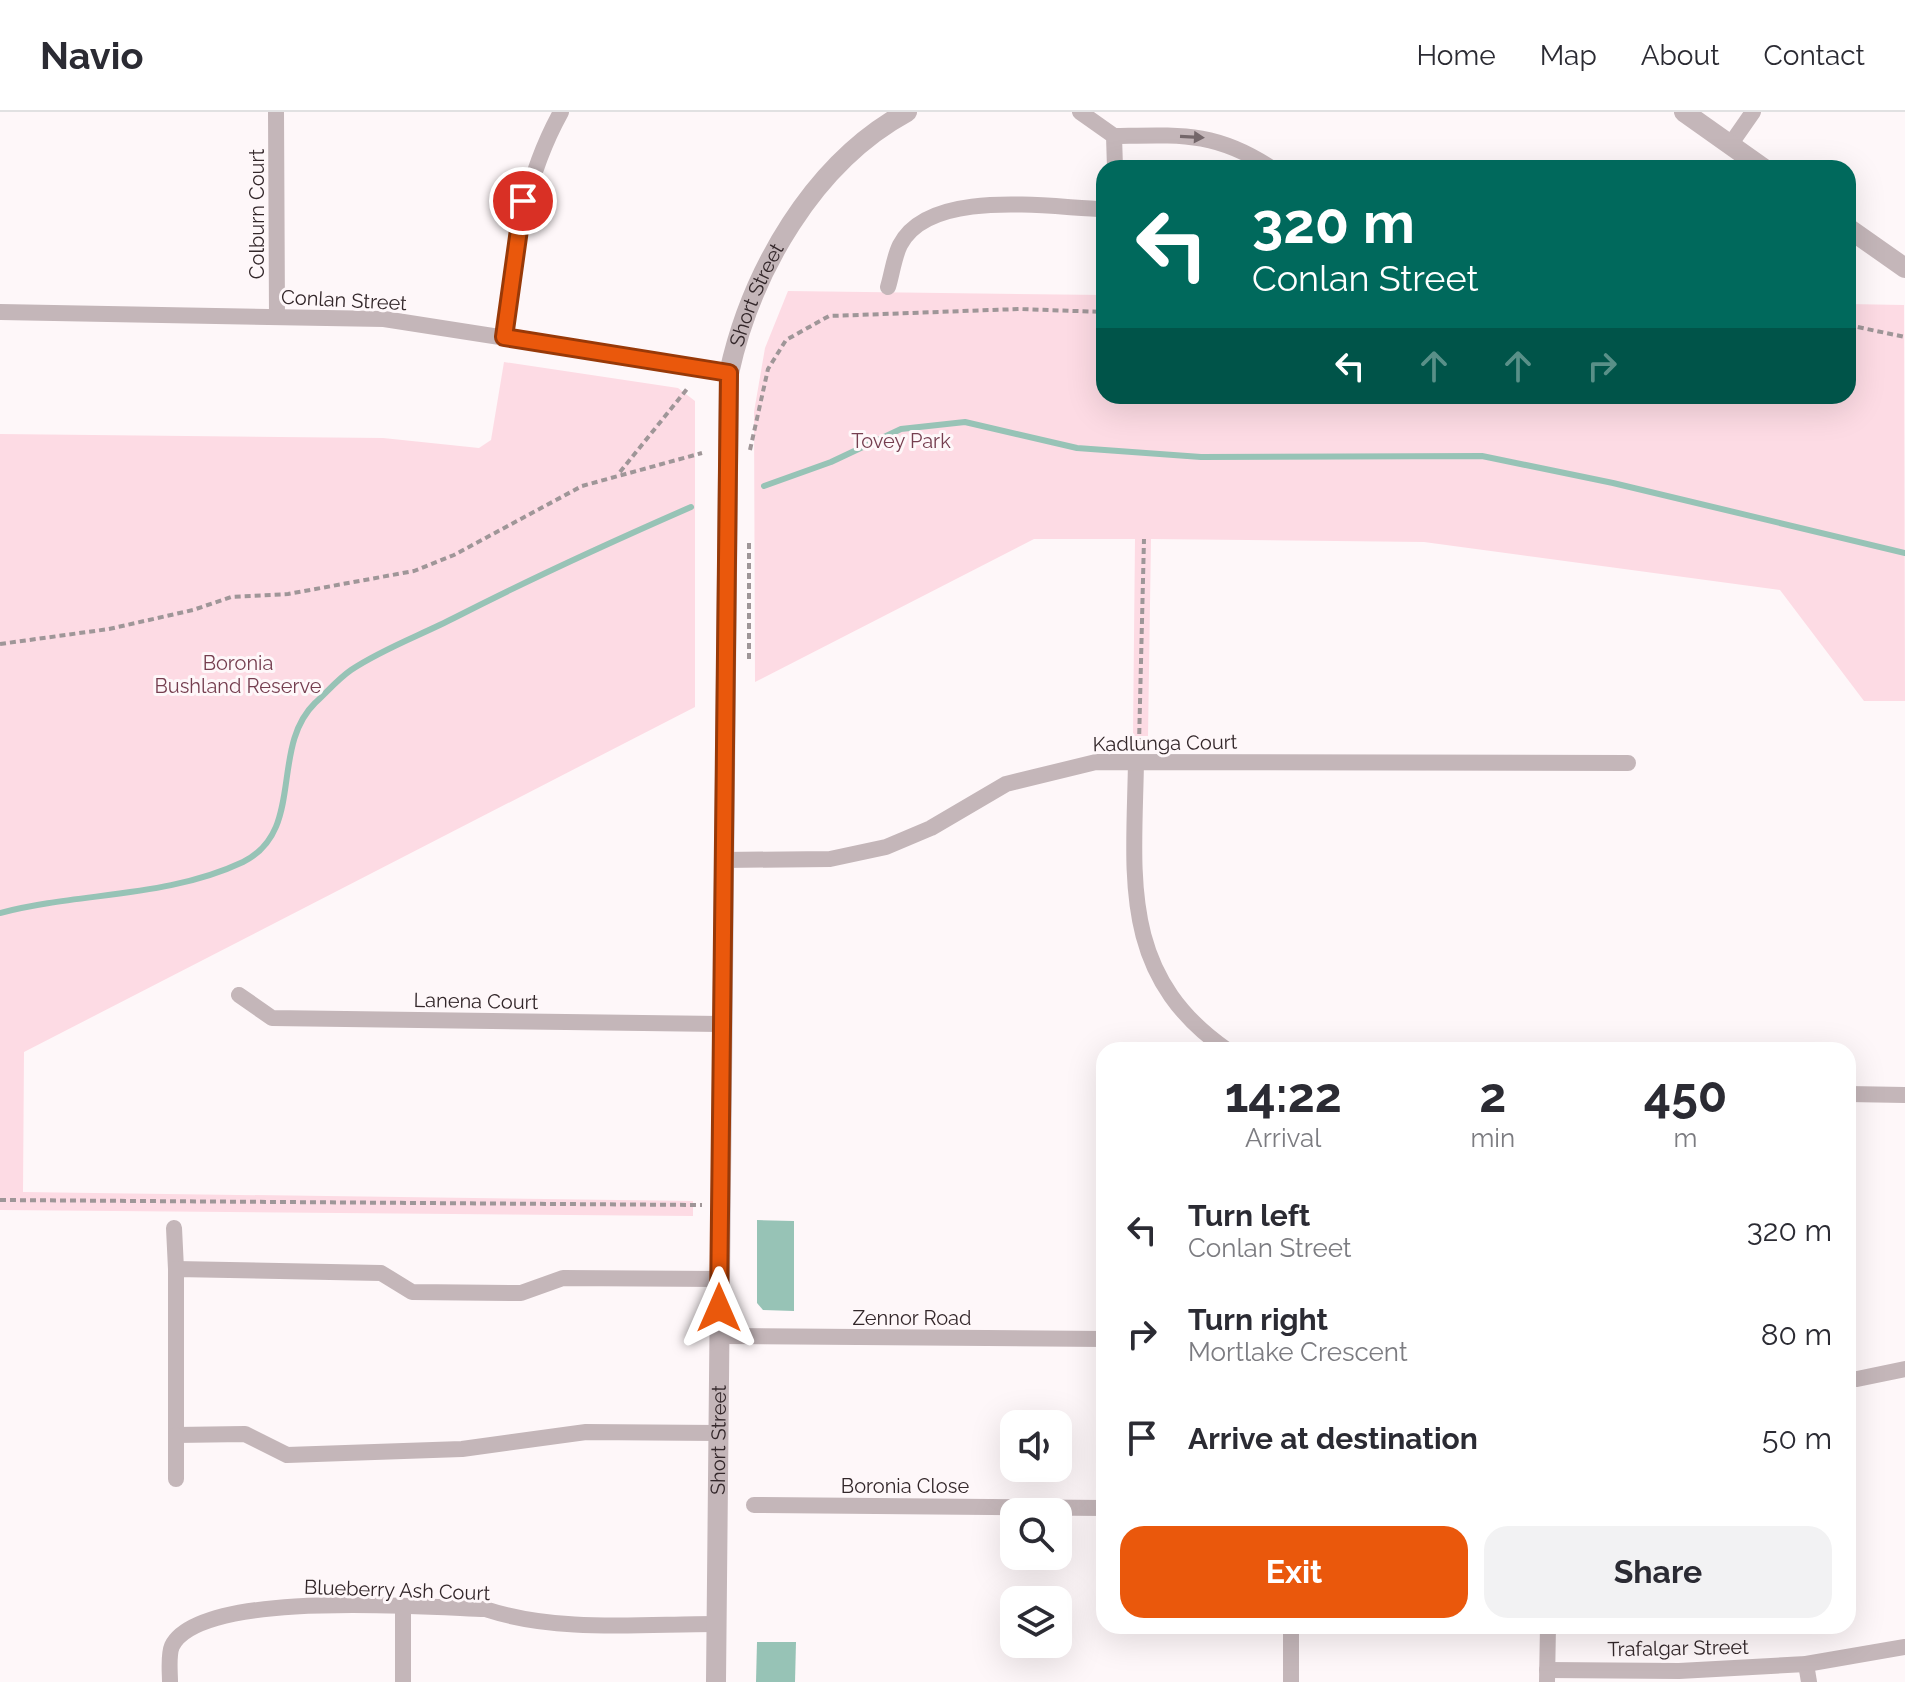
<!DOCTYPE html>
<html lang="en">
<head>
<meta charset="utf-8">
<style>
  body { margin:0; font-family:Raleway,sans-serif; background:#f2f2f3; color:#2b2b33; height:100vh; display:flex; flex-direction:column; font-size:30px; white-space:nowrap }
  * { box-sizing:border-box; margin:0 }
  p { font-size:26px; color:#7c7c81 }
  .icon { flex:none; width:44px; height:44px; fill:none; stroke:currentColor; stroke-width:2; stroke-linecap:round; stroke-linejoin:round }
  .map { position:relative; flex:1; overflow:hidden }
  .side { position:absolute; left:1096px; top:930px; width:760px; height:592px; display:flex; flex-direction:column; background:#fff; border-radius:24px; box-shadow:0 8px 32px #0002 }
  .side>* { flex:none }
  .top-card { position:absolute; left:1096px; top:48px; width:760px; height:244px; border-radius:24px; box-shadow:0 8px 32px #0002; background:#00695c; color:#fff; overflow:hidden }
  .buttons { position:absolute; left:1000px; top:1298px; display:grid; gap:16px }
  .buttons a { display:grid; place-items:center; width:72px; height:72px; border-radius:16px; background:#fff; box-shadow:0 8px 32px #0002; font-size:40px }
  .pin { position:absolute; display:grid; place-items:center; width:68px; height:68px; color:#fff; margin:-34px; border:4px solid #fff; border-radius:50%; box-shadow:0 2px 8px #0007 }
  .me { position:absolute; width:88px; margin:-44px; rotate:0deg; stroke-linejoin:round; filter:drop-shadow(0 0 6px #0008) }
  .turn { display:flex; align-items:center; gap:28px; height:168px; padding:0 24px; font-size:36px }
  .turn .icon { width:104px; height:104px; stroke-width:2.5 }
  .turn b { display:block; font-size:56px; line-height:68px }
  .lanes { display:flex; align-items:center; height:76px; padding:0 24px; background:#0003; justify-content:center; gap:40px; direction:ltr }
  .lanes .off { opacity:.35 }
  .eta { display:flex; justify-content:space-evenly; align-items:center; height:136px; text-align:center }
  .eta b { font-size:48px; font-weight:700; line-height:56px }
  .button { display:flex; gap:16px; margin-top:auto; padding:16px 24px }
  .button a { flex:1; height:92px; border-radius:24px; background:#ea580c; color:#fff; font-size:32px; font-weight:700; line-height:92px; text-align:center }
  .button a+a { background:#f2f2f3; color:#2b2b33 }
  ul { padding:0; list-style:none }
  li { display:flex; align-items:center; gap:24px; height:104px; padding:0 24px }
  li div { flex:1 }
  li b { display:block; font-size:30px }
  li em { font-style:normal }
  header { display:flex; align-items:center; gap:48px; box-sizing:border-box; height:112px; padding:0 40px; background:#fff; border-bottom:2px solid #e1e1e2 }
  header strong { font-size:38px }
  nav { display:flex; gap:44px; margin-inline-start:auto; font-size:28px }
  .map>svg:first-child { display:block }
  .green { fill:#fddbe4 }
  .water { fill:#97c3b6 }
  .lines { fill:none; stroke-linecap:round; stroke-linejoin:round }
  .stream { stroke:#97c3b6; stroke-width:6 }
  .path { stroke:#9f9698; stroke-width:4; stroke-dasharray:6 4; stroke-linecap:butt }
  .minor { stroke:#c4b6b9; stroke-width:16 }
  .tertiary { stroke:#c4b6b9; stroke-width:20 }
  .oneway { fill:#74676a }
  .route-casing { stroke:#983908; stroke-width:20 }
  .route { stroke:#ea580c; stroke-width:14 }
  .labels { text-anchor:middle; stroke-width:6; stroke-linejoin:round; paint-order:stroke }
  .street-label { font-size:20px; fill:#33272a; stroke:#fef7f9 }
  .park-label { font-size:20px; fill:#753e4f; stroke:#fef7f9 }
</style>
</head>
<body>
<header>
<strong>Navio</strong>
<nav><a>Home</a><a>Map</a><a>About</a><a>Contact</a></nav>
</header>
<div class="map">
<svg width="1905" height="1570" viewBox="0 0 1905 1570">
  <rect width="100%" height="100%" fill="#fef7f9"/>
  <g class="green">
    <path d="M 788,179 L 1104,183 L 1104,284 L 1848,284 L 1848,192 L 1904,193 L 1905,589 L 1864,589 L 1780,478 L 1424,430 L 1151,427 L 1148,624 L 1133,624 L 1135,427 L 1034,427 L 755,570 L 754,300 L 765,236 Z"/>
    <path d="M 504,250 L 678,276 L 695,289 L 695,595 L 24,940 L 23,1080 L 693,1089 L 693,1104 L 0,1098 L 0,322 L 383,326 L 479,336 L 491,328 Z"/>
  </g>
  <g class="water">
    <path d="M 757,1108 L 794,1109 L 794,1199 L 763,1198 L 757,1191 Z"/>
    <path d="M 757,1530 L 796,1530 L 795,1570 L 756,1570 Z"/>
  </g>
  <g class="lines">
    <g class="stream">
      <path d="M 764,374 L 831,350 L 901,317 L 965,310 L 1077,336 L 1201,345 L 1482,344 L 1613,371 L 1905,441"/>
      <path d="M 0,801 C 80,780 167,786 243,750 C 306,719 269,636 315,591 C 327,580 338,567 351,558 C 382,537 421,523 454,506 C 532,466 611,430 691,395"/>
    </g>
    <g class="path">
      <path d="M 1848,213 L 1905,225"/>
      <path d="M 750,338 L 768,257 L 786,228 L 829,204 L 1019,197 L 1104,200"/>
      <path d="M 620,360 L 687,277"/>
      <path d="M 0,532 L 109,517 L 193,498 L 231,485 L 288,482 L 414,459 L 454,443 L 582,374 L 702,341"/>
      <path d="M 749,547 L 749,427"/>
      <path d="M 1139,632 L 1144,427"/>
      <path d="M 0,1088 L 702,1093"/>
    </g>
    <g class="minor">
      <path d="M 276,0 L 277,204"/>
      <path d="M 1080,0 L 1114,24 L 1115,56"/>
      <path d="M 1114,24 C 1179,23 1215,19 1271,56"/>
      <path d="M 1730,33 L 1753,0"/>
      <path d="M 888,175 C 892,162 894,145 900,133 C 930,75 1050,96 1104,97"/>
      <path d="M 0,200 L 384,207 L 729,261"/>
      <path d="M 504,225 C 515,144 521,72 561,0"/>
      <path d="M 1136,650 C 1134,766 1119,863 1227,938"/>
      <path d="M 723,748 L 830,747 L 886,735 L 931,716 L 1006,672 L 1096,650 L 1628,651"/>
      <path d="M 239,883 L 272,906 L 720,912"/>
      <path d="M 1848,982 L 1905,983"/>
      <path d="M 174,1116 L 176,1157"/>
      <path d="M 720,1224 L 1104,1227"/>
      <path d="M 1857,1267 L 1905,1257"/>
      <path d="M 718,1321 L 586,1320 L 462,1337 L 287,1343 L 245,1322 L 176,1323 L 176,1157 L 381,1161 L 412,1180 L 521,1181 L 563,1166 L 719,1167"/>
      <path d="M 176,1323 L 176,1367"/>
      <path d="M 754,1393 L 1104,1396"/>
      <path d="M 1806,1552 L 1809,1570"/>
      <path d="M 1547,1558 L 1679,1559 L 1806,1552 L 1905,1535"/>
      <path d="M 170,1570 C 170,1560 168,1543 172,1534 C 200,1477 426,1495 485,1497 C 558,1521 640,1512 716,1512"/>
      <path d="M 403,1570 L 403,1494"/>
      <path d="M 1291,1570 L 1291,1514"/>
      <path d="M 1547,1570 L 1548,1514"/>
    </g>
    <g class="tertiary">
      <path d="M 1684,0 L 1763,56"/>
      <path d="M 1848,116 L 1905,156"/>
      <path id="s1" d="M 716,1570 L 729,261 C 751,160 813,51 907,0"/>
    </g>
  </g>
  <defs><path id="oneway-solid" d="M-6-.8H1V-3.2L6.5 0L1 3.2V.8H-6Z" transform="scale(2)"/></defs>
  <use class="oneway" href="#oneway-solid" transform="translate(1192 25) rotate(3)"/>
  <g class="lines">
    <g class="route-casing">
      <path id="route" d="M 523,89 L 504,225 L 729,261 L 719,1196"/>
    </g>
    <use href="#route" class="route"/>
  </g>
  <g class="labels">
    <g class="street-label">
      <text transform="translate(257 102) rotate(-90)" y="7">Colburn Court</text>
      <text dy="7" stroke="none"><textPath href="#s1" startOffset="1392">Short Street</textPath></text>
      <text transform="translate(344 188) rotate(3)" y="7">Conlan Street</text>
      <text transform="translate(1165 631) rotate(-1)" y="7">Kadlunga Court</text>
      <text transform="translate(476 889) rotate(1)" y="7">Lanena Court</text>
      <text x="912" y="1213">Zennor Road</text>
      <text dy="7" stroke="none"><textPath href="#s1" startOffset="242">Short Street</textPath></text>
      <text x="905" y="1381">Boronia Close</text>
      <text transform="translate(397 1478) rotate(2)" y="7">Blueberry Ash Court</text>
      <text transform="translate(1678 1536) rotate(-1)" y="7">Trafalgar Street</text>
    </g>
    <g class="park-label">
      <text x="901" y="336">Tovey Park</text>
      <text x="238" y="558">Boronia<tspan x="238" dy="23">Bushland Reserve</tspan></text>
    </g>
  </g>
</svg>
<div class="buttons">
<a><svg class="icon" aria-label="sound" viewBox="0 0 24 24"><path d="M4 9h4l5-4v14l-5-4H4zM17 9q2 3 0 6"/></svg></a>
<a><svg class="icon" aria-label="search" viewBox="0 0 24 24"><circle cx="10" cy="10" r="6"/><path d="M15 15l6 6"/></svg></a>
<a><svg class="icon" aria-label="layers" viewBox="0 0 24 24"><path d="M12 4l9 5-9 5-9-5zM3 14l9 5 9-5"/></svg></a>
</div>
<div class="pin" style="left:523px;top:89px;background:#d93025"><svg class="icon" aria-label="arrive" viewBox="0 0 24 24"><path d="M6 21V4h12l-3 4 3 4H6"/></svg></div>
<svg class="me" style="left:719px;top:1196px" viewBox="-20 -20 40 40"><path d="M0-17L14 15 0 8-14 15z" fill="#ea580c" stroke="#fff" stroke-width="4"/></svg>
<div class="top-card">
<div class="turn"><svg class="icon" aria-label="left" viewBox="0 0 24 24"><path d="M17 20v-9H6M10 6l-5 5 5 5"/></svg><div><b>320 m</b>Conlan Street</div></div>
<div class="lanes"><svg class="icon" aria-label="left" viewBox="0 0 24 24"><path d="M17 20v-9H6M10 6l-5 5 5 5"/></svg><svg class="icon off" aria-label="ahead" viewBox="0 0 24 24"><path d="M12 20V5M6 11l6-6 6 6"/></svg><svg class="icon off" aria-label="ahead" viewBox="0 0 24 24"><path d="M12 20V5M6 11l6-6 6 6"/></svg><svg class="icon off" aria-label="right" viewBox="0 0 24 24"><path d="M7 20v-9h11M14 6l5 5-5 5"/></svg></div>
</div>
<section class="side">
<div class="eta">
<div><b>14:22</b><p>Arrival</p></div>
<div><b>2</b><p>min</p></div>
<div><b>450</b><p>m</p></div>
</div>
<ul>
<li><svg class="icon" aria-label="left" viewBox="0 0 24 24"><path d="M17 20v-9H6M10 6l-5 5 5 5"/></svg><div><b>Turn left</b><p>Conlan Street</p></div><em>320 m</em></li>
<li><svg class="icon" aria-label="right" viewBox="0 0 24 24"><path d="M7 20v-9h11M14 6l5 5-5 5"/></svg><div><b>Turn right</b><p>Mortlake Crescent</p></div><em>80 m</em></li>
<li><svg class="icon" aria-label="arrive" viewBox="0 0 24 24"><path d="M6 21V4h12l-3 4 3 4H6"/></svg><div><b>Arrive at destination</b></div><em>50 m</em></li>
</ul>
<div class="button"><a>Exit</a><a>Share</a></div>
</section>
</div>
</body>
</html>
